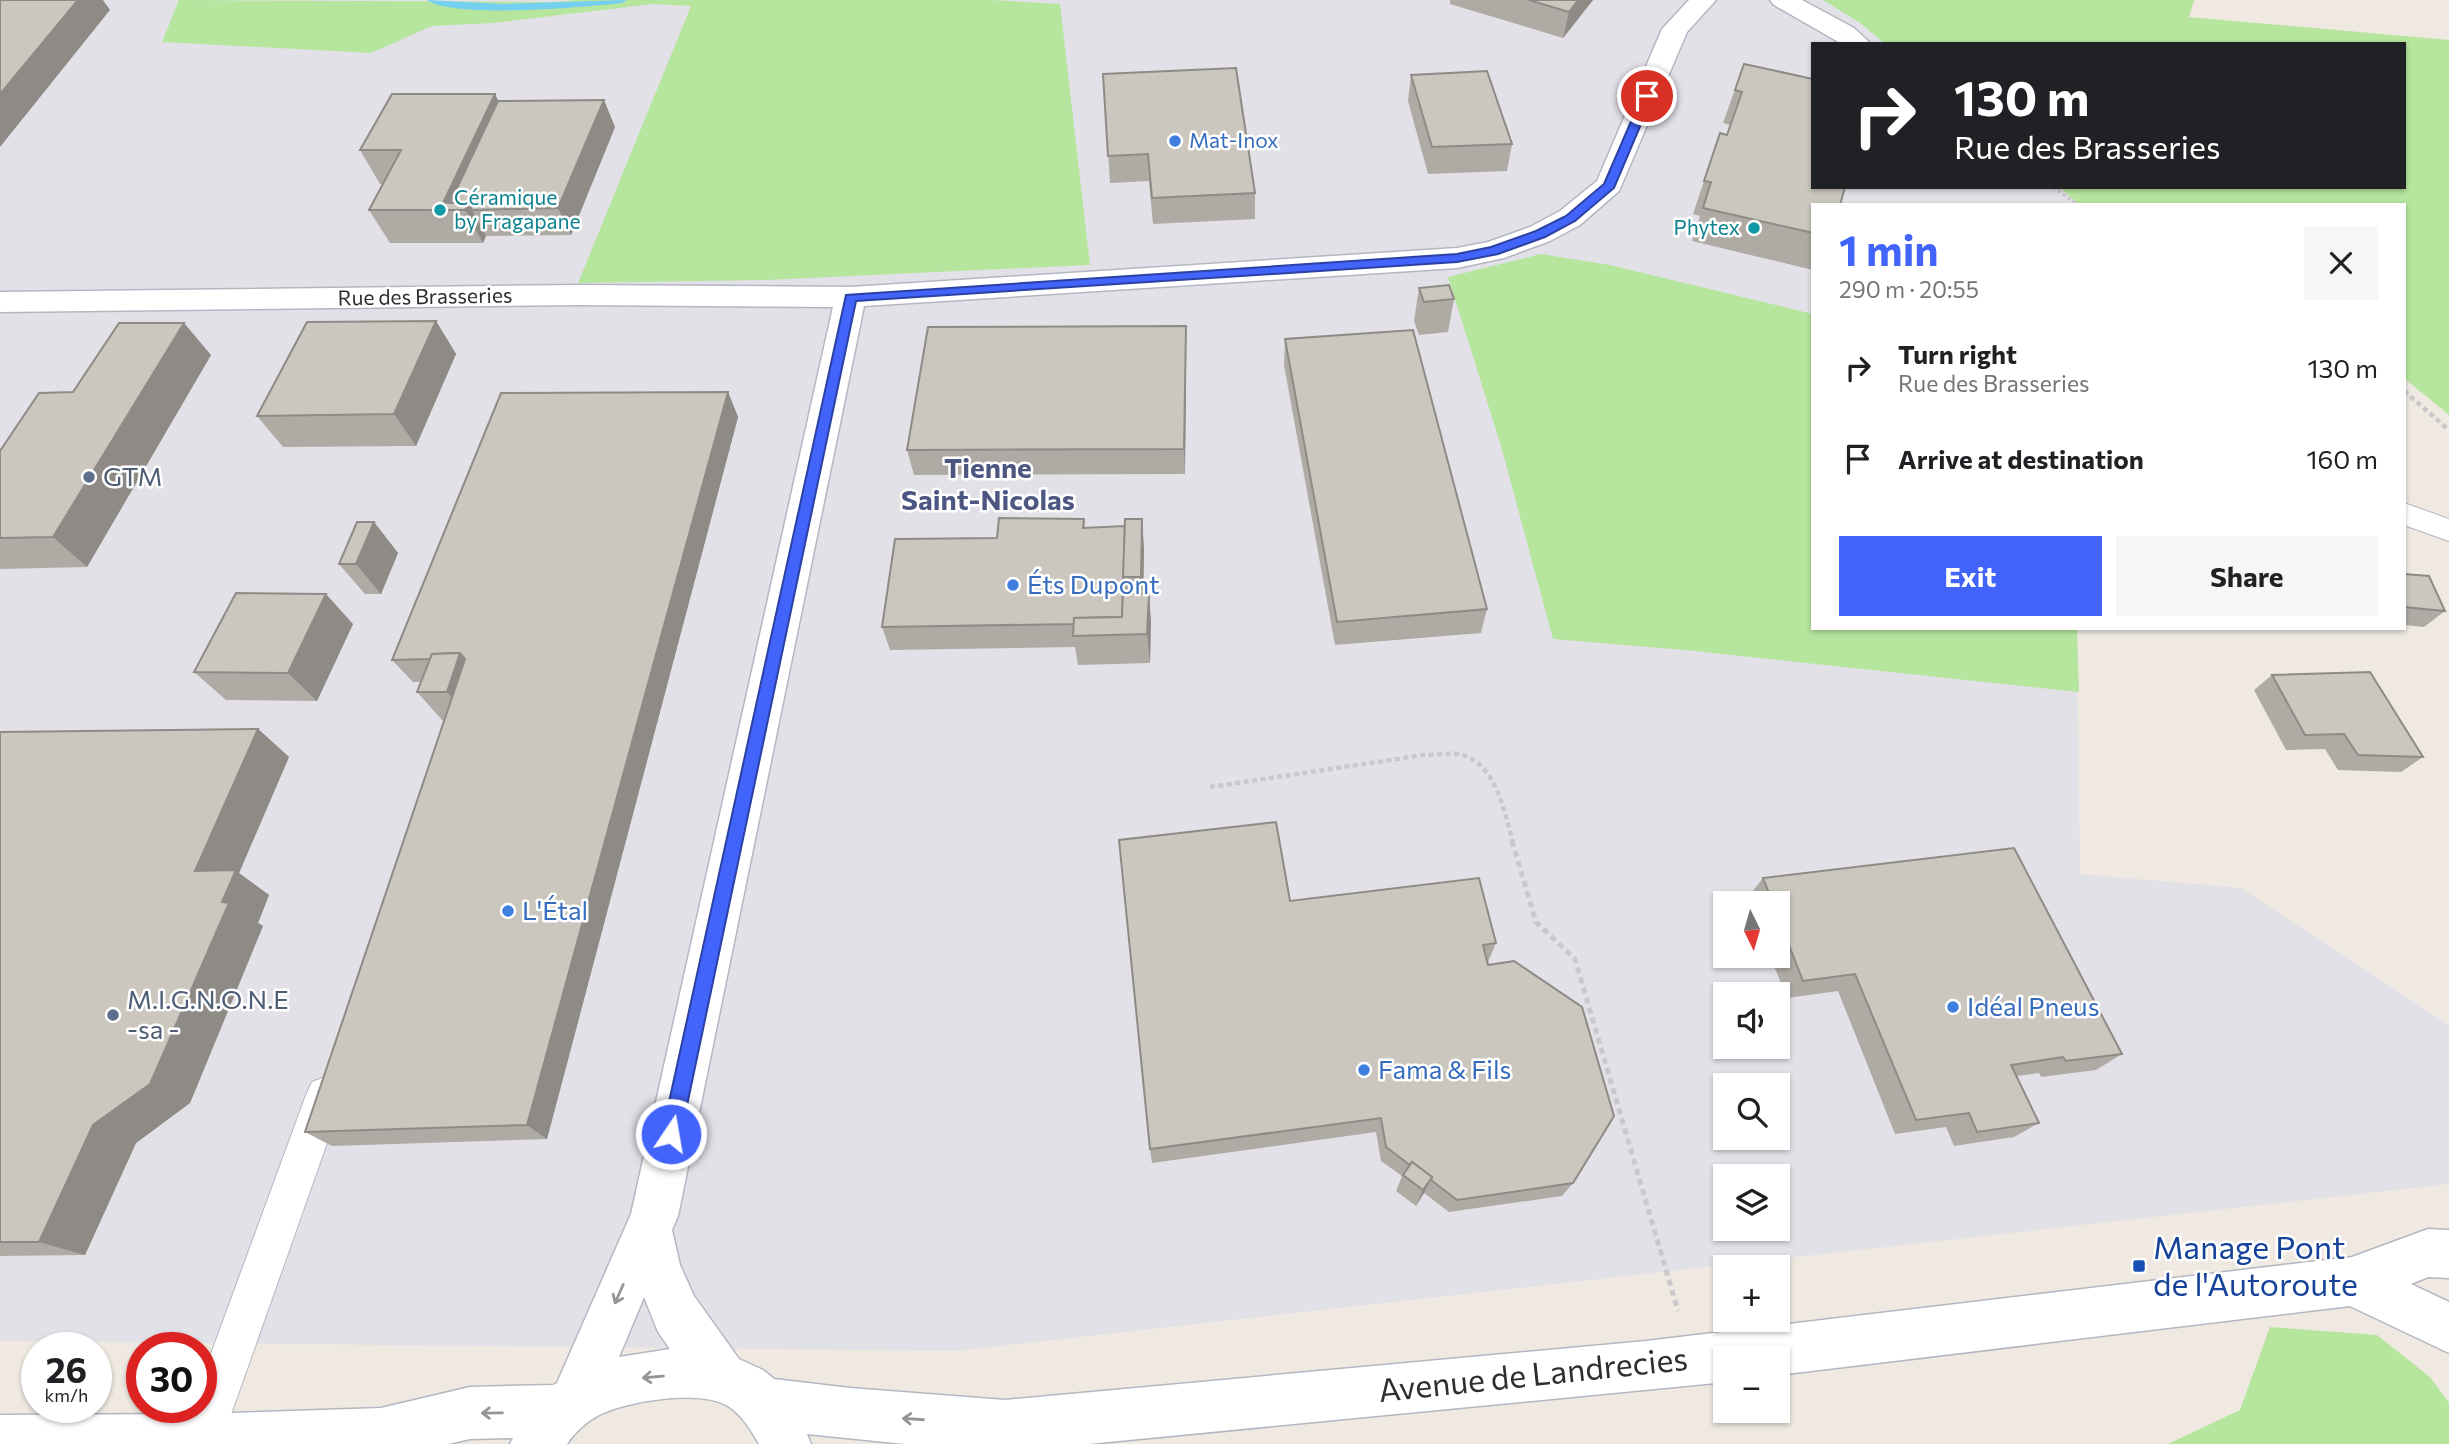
<!DOCTYPE html>
<html lang="en">
<head>
<meta charset="utf-8">
<style>
  body { margin:0; font-family:Commissioner,sans-serif; background:#f6f6f6; color:#202124; height:100vh; display:flex; flex-direction:column; font-size:26px; white-space:nowrap }
  * { box-sizing:border-box; margin:0 }
  p { font-size:23px; color:#757577 }
  .icon { flex:none; width:38px; height:38px; fill:none; stroke:currentColor; stroke-width:2; stroke-linecap:round; stroke-linejoin:round }
  .map { position:relative; flex:1; overflow:hidden }
  .panel { position:absolute; left:1811px; top:203px; width:595px; height:427px; display:flex; flex-direction:column; background:#fff; border-radius:0px; box-shadow:0 2px 5px #0004 }
  .panel>* { flex:none }
  .hud { position:absolute; left:1811px; top:42px; width:595px; height:147px; border-radius:0px; box-shadow:0 2px 5px #0004; background:#202124; color:#fff; overflow:hidden }
  .needle { width:46px; rotate:175deg }
  .tools { position:absolute; left:1713px; top:891px; display:grid; gap:14px }
  .tools a { display:grid; place-items:center; width:77px; height:77px; border-radius:0px; background:#fff; box-shadow:0 2px 5px #0004; font-size:35px }
  .speed { position:absolute; left:21px; top:1332px; display:flex; gap:14px; font-size:35px; font-weight:700; text-align:center }
  .speed>* { display:grid; place-content:center; width:91px; height:91px; border-radius:50%; background:#fff; box-shadow:0 2px 5px #0004; line-height:1 }
  .speed small { font-size:18px; font-weight:400 }
  .speed .limit { border:10px solid #d22; background:#fff; color:#111 }
  .pin { position:absolute; display:grid; place-items:center; width:60px; height:60px; color:#fff; margin:-30px; border:4px solid #fff; border-radius:50%; box-shadow:0 2px 7px #0007 }
  .me { position:absolute; width:77px; margin:-38px; rotate:12deg; stroke-linejoin:round; filter:drop-shadow(0 0 5px #0008) }
  .turn { display:flex; align-items:center; gap:24px; height:147px; padding:0 28px; font-size:32px }
  .turn .icon { width:91px; height:91px; stroke-width:2.5 }
  .turn b { display:block; font-size:49px; line-height:60px }
  .round { display:grid; place-items:center; flex:none; width:74px; height:74px; border-radius:0px; background:#f6f6f6 }
  .summary { display:flex; align-items:center; justify-content:space-between; height:119px; padding:0 28px }
  h1 { font-size:42px; font-weight:700; line-height:52px; color:#4264fb }
  .cta { display:flex; gap:14px; margin-top:auto; padding:14px 28px }
  .cta a { flex:1; height:80px; border-radius:0px; background:#4264fb; color:#fff; font-size:28px; font-weight:700; line-height:80px; text-align:center }
  .cta a+a { background:#f6f6f6; color:#202124 }
  ul { padding:0; list-style:none }
  li { display:flex; align-items:center; gap:21px; height:91px; padding:0 28px }
  li div { flex:1 }
  li b { display:block; font-size:26px }
  li em { font-style:normal }
  .map>svg:first-child { display:block }
  .industrial { fill:#e3e1e8; fill-rule:evenodd }
  .green { fill:#b6e59e }
  .lines { fill:none; stroke-linecap:round; stroke-linejoin:round }
  .stream { fill:#75cff0; fill-rule:evenodd }
  .lane-casing { stroke:#b4b7c1; stroke-width:2 }
  .street-casing { stroke:#b4b7c1; stroke-width:3 }
  .path-far2 { stroke:#c9c9c9; stroke-width:3.5; stroke-dasharray:3.5 2.5; stroke-linecap:butt }
  .path-far1 { stroke:#c9c9c9; stroke-width:4.5; stroke-dasharray:5 3.5; stroke-linecap:butt }
  .path { stroke:#c9c9c9; stroke-width:5; stroke-dasharray:6 4.5; stroke-linecap:butt }
  .lane { fill:#fff; fill-rule:evenodd }
  .street { fill:#fff; fill-rule:evenodd }
  .wall { fill:#afaba4 }
  .shaded-wall { fill:#8e8b86 }
  .building { fill:#cbc7bf; stroke:#8e8b86; stroke-width:2 }
  .oneway { stroke:#969696 }
  .route { fill:#4264fb; stroke:#2b41a3; stroke-width:2 }
  .shop-dot { fill:#3f7fe0; stroke:#fff; stroke-width:2.5 }
  .culture-dot { fill:#0f9aa8; stroke:#fff; stroke-width:2.5 }
  .service-dot { fill:#5c6f8a; stroke:#fff; stroke-width:2.5 }
  .transit-dot { fill:#1a4fb4; stroke:#fff; stroke-width:2.5 }
  .labels { text-anchor:middle; stroke-width:5; stroke-linejoin:round; paint-order:stroke }
  .far-shop-label { font-size:21px; fill:#366cbe; stroke:#fff; text-anchor:start }
  .far-culture-label { font-size:21px; fill:#0d838f; stroke:#fff; text-anchor:start }
  .far-street-label { font-size:21px; fill:#2e2e2e; stroke:#fff }
  .service-label { font-size:26px; fill:#4e5e75; stroke:#fff; text-anchor:start }
  .shop-label { font-size:26px; fill:#366cbe; stroke:#fff; text-anchor:start }
  .neighbourhood-label { font-size:28px; font-weight:bold; fill:#4d5680; stroke:#fff }
  .near-transit-label { font-size:32px; fill:#164399; stroke:#fff; text-anchor:start }
  .near-street-label { font-size:32px; fill:#2e2e2e; stroke:#fff }
</style>
</head>
<body>
<div class="map">
<svg width="2449" height="1444" viewBox="0 0 2449 1444">
  <rect width="100%" height="100%" fill="#efe9e1"/>
  <path class="industrial" d="M 0,0 L 2194,0 L 2189,17 L 2150,44 L 1813,44 L 1813,187 L 2119,187 L 2115,205 L 1813,205 L 1813,628 L 2077,628 L 2080,874 L 2241,888 L 2449,1025 L 2449,1184 L 955,1351 L 0,1341 ZM 1726,903 L 1778,903 L 1778,956 L 1726,956 ZM 1726,994 L 1778,994 L 1778,1046 L 1726,1046 ZM 1726,1085 L 1778,1085 L 1778,1138 L 1726,1138 ZM 1726,1176 L 1778,1176 L 1778,1228 L 1726,1228 Z"/>
  <g class="green">
    <path d="M 179,0 L 552,2 L 577,0 L 990,0 L 1060,4 L 1090,265 L 766,280 L 578,283 L 691,6 L 653,4 L 494,23 L 432,26 L 371,53 L 162,42 Z"/>
    <path d="M 1823,0 L 2194,0 L 2189,17 L 2449,40 L 2449,415 L 2405,379 L 2404,205 L 2080,205 L 2059,187 L 2404,187 L 2404,44 L 1885,44 L 1860,23 Z"/>
    <path d="M 1541,254 L 1610,265 L 1813,314 L 1813,628 L 2077,628 L 2079,692 L 1685,650 L 1553,639 L 1501,446 L 1448,277 Z"/>
    <path d="M 2270,1327 L 2377,1335 L 2430,1377 L 2449,1403 L 2449,1444 L 2168,1444 L 2240,1410 Z"/>
  </g>
  <g class="lines">
    <path class="stream" d="M 427,0 L 503,4 L 627,0 L 622,3 C 584,7 455,19 427,0 Z"/>
    <g class="lane-casing">
      <g id="lane">
        <path d="M 2404,503 L 2449,519 L 2449,541 L 2404,525 Z"/>
        <path d="M 325,1077 L 338,1082 L 344,1095 L 222,1440 L 221,1444 L 181,1444 L 180,1440 L 192,1407 L 201,1407 L 201,1381 L 306,1095 L 312,1082 Z"/>
      </g>
    </g>
    <g class="street-casing">
      <g id="street">
        <path d="M 1689,0 L 1716,0 L 1687,32 L 1619,191 L 1580,225 L 1550,241 L 1504,258 L 1457,268 L 864,306 L 678,1216 L 672,1230 L 680,1265 L 694,1296 L 739,1359 L 763,1370 L 774,1379 L 850,1388 L 1005,1400 L 1646,1341 L 2352,1257 L 2428,1229 L 2449,1230 L 2449,1278 L 2428,1277 L 2411,1284 L 2449,1302 L 2449,1353 L 2350,1306 L 1778,1375 L 1778,1358 L 1726,1358 L 1726,1382 L 1088,1444 L 905,1444 L 807,1434 L 811,1444 L 759,1444 C 751,1430 742,1415 728,1406 C 700,1389 627,1401 599,1415 C 586,1422 575,1432 567,1444 L 510,1444 L 513,1438 L 470,1439 L 448,1444 L 0,1444 L 0,1415 L 201,1414 L 381,1408 L 470,1387 L 553,1385 L 557,1383 L 631,1214 L 833,307 L 579,305 L 0,312 L 0,292 L 579,285 L 851,287 L 1457,248 L 1488,242 L 1530,227 L 1560,211 L 1597,181 L 1662,29 ZM 644,1297 L 658,1332 L 670,1349 L 619,1357 Z"/>
        <path d="M 1770,0 L 1802,0 L 1854,28 L 1871,44 L 1842,44 L 1774,5 Z"/>
      </g>
    </g>
    <path class="path-far2" d="M 2053,187 L 2078,205"/>
    <g class="path-far1">
      <path d="M 2404,391 L 2449,430"/>
      <path d="M 1210,787 L 1424,755 C 1436,755 1452,752 1463,755 C 1497,766 1504,812 1513,842"/>
    </g>
    <path class="path" d="M 1512,841 L 1536,922 L 1575,959 L 1678,1311"/>
    <use href="#lane" class="lane"/>
    <use href="#street" class="street"/>
  </g>
  <g class="wall">
    <path d="M 1450,0 L 1593,0 L 1563,38 L 1450,4 Z"/>
    <path d="M 1744,64 L 1813,205 L 1813,270 L 1692,241 L 1700,216 L 1693,214 L 1720,133 L 1727,135 L 1730,125 L 1723,123 Z"/>
    <path d="M 1103,74 L 1255,193 L 1255,219 L 1153,224 L 1149,181 L 1110,183 Z"/>
    <path d="M 1411,75 L 1512,144 L 1507,171 L 1428,174 L 1408,101 Z"/>
    <path d="M 498,101 L 615,127 L 571,235 L 486,236 L 483,243 L 390,243 L 369,210 L 383,184 L 380,184 L 360,150 Z"/>
    <path d="M 1419,288 L 1454,299 L 1448,332 L 1419,335 L 1414,321 Z"/>
    <path d="M 436,321 L 456,354 L 416,446 L 283,447 L 257,416 Z"/>
    <path d="M 1285,339 L 1487,609 L 1481,633 L 1335,645 L 1284,365 Z"/>
    <path d="M 1186,352 L 1185,474 L 914,475 L 907,450 Z"/>
    <path d="M 211,355 L 87,567 L 0,569 L 0,451 L 73,392 Z"/>
    <path d="M 728,392 L 738,417 L 547,1139 L 332,1146 L 305,1132 L 444,720 L 442,720 L 417,692 L 421,682 L 413,682 L 392,660 Z"/>
    <path d="M 1084,519 L 1085,528 L 1125,526 L 1142,519 L 1144,550 L 1143,594 L 1149,594 L 1151,623 L 1150,663 L 1078,665 L 1075,647 L 890,650 L 882,627 Z"/>
    <path d="M 374,522 L 398,553 L 381,594 L 365,594 L 339,564 Z"/>
    <path d="M 2404,574 L 2445,611 L 2424,627 L 2404,625 Z"/>
    <path d="M 353,624 L 317,701 L 226,700 L 194,672 Z"/>
    <path d="M 2272,675 L 2423,757 L 2401,772 L 2338,770 L 2325,749 L 2286,750 L 2254,690 Z"/>
    <path d="M 258,729 L 289,757 L 239,873 L 269,895 L 258,923 L 263,926 L 190,1103 L 136,1143 L 85,1255 L 0,1256 L 0,732 Z"/>
    <path d="M 1763,878 L 2122,1054 L 2096,1070 L 2041,1077 L 2039,1073 L 2017,1076 L 2039,1123 L 2014,1137 L 1954,1146 L 1946,1127 L 1895,1134 L 1838,991 L 1787,998 L 1770,956 L 1778,956 L 1778,903 L 1751,903 L 1748,897 Z"/>
    <path d="M 1290,901 L 1496,943 L 1488,962 L 1573,1183 L 1562,1196 L 1449,1212 L 1424,1193 L 1416,1206 L 1396,1191 L 1402,1176 L 1381,1161 L 1376,1132 L 1152,1163 L 1150,1149 Z"/>
  </g>
  <g class="shaded-wall">
    <path d="M 78,0 L 103,0 L 110,10 L 0,147 L 0,94 Z"/>
    <path d="M 1578,0 L 1593,0 L 1563,38 L 1569,12 Z"/>
    <path d="M 495,94 L 511,127 L 472,210 L 486,236 L 483,243 L 465,210 L 443,203 Z"/>
    <path d="M 604,100 L 615,127 L 571,235 L 558,208 Z"/>
    <path d="M 436,321 L 456,354 L 416,446 L 394,414 Z"/>
    <path d="M 184,323 L 211,355 L 87,567 L 53,537 Z"/>
    <path d="M 1186,326 L 1186,352 L 1185,474 L 1184,449 Z"/>
    <path d="M 728,392 L 738,417 L 547,1139 L 527,1125 Z"/>
    <path d="M 1142,519 L 1144,550 L 1143,607 L 1141,577 Z"/>
    <path d="M 374,522 L 398,553 L 381,594 L 356,564 Z"/>
    <path d="M 326,594 L 353,624 L 317,701 L 288,673 Z"/>
    <path d="M 1149,594 L 1151,623 L 1150,663 L 1147,634 Z"/>
    <path d="M 460,653 L 483,682 L 471,720 L 447,692 Z"/>
    <path d="M 258,729 L 289,757 L 239,873 L 269,895 L 258,923 L 263,926 L 190,1103 L 136,1143 L 85,1255 L 39,1242 L 93,1125 L 222,902 L 195,871 Z"/>
    <path d="M 1432,1177 L 1424,1193 L 1416,1206 L 1423,1190 Z"/>
  </g>
  <g class="building">
    <path d="M 0,0 L 78,0 L 0,94 Z"/>
    <path d="M 1529,0 L 1578,0 L 1569,12 Z"/>
    <path d="M 1744,64 L 1813,79 L 1813,187 L 1845,187 L 1840,205 L 1813,205 L 1813,233 L 1703,208 L 1711,182 L 1704,181 L 1720,133 L 1727,135 L 1742,92 L 1735,90 Z"/>
    <path d="M 1236,68 L 1255,193 L 1152,198 L 1148,154 L 1108,156 L 1103,74 Z"/>
    <path d="M 1487,71 L 1512,144 L 1432,147 L 1411,75 Z"/>
    <path d="M 392,94 L 495,94 L 443,203 L 468,202 L 465,210 L 369,210 L 401,150 L 360,150 Z"/>
    <path d="M 604,100 L 558,208 L 472,210 L 468,202 L 450,203 L 498,101 Z"/>
    <path d="M 1449,285 L 1454,299 L 1424,302 L 1419,288 Z"/>
    <path d="M 436,321 L 394,414 L 257,416 L 307,322 Z"/>
    <path d="M 119,323 L 184,323 L 53,537 L 0,538 L 0,451 L 39,393 L 73,392 Z"/>
    <path d="M 1186,326 L 1184,449 L 907,450 L 928,327 Z"/>
    <path d="M 1413,330 L 1487,609 L 1337,622 L 1285,339 Z"/>
    <path d="M 728,392 L 527,1125 L 305,1132 L 465,659 L 460,653 L 432,654 L 430,659 L 392,660 L 501,393 Z"/>
    <path d="M 999,518 L 1084,519 L 1083,528 L 1125,526 L 1122,617 L 1074,618 L 1074,624 L 882,627 L 895,539 L 997,538 Z"/>
    <path d="M 1125,519 L 1142,519 L 1141,577 L 1123,577 Z"/>
    <path d="M 357,522 L 374,522 L 356,564 L 339,564 Z"/>
    <path d="M 2404,574 L 2429,576 L 2445,611 L 2404,607 Z"/>
    <path d="M 236,593 L 326,594 L 288,673 L 194,672 Z"/>
    <path d="M 1123,593 L 1149,594 L 1147,634 L 1073,636 L 1074,618 L 1122,617 Z"/>
    <path d="M 460,653 L 447,692 L 417,692 L 432,654 Z"/>
    <path d="M 2370,672 L 2423,757 L 2358,755 L 2344,734 L 2305,735 L 2272,675 Z"/>
    <path d="M 258,729 L 195,871 L 236,870 L 222,902 L 229,903 L 150,1084 L 93,1125 L 39,1242 L 0,1242 L 0,732 Z"/>
    <path d="M 1276,822 L 1290,901 L 1479,878 L 1496,943 L 1483,945 L 1488,965 L 1514,961 L 1582,1007 L 1614,1116 L 1573,1183 L 1457,1200 L 1431,1180 L 1432,1177 L 1412,1162 L 1410,1165 L 1386,1147 L 1381,1118 L 1150,1149 L 1119,840 Z"/>
    <path d="M 2014,848 L 2122,1054 L 2066,1061 L 2063,1057 L 2011,1065 L 2039,1123 L 1977,1132 L 1969,1113 L 1916,1120 L 1855,974 L 1803,981 L 1778,917 L 1778,903 L 1773,903 L 1763,878 Z"/>
    <path d="M 1412,1162 L 1432,1177 L 1423,1190 L 1403,1175 Z"/>
  </g>
  <defs><path id="oneway-shaft" d="M-6 0H5M1.5-3L5.5 0L1.5 3" fill="none" stroke-width="1.6" stroke-linecap="round" stroke-linejoin="round" transform="scale(1.75)"/></defs>
  <g class="oneway">
    <use href="#oneway-shaft" transform="translate(619 1294) rotate(114)"/>
    <use href="#oneway-shaft" transform="translate(653 1377) rotate(175)"/>
    <use href="#oneway-shaft" transform="translate(492 1413) rotate(179)"/>
    <use href="#oneway-shaft" transform="translate(913 1419) rotate(-176)"/>
  </g>
  <path class="route" d="M 1647,93 L 1653,96 L 1614,188 L 1575,221 L 1545,237 L 1498,254 L 1457,262 L 856,301 L 681,1134 L 678,1141 L 671,1144 L 665,1141 L 662,1134 L 846,295 L 1457,254 L 1491,247 L 1536,231 L 1566,216 L 1604,184 L 1642,96 Z"/>
  <g class="shop-dot">
    <circle cx="1175" cy="141" r="7"/>
    <circle cx="1013" cy="585" r="7"/>
    <circle cx="508" cy="911" r="7"/>
    <circle cx="1953" cy="1007" r="7"/>
    <circle cx="1364" cy="1070" r="7"/>
  </g>
  <g class="culture-dot">
    <circle cx="440" cy="210" r="7"/>
    <circle cx="1754" cy="228" r="7"/>
  </g>
  <g class="service-dot">
    <circle cx="89" cy="477" r="7"/>
    <circle cx="113" cy="1015" r="7"/>
  </g>
  <rect class="transit-dot" x="2132" y="1259" width="14" height="14" rx="3.5"/>
  <g class="labels">
    <g class="far-shop-label">
      <text x="1189" y="148">Mat-Inox</text>
    </g>
    <g class="far-culture-label">
      <text x="454" y="205">Céramique<tspan x="454" dy="24">by Fragapane</tspan></text>
      <text x="1740" y="235" text-anchor="end">Phytex</text>
    </g>
    <g class="far-street-label">
      <text transform="translate(425 297) rotate(-1)" y="7">Rue des Brasseries</text>
    </g>
    <g class="service-label">
      <text x="103" y="486">GTM</text>
      <text x="127" y="1009">M.I.G.N.O.N.E<tspan x="127" dy="30">-sa -</tspan></text>
    </g>
    <g class="shop-label">
      <text x="1027" y="594">Éts Dupont</text>
      <text x="522" y="920">L'Étal</text>
      <text x="1967" y="1016">Idéal Pneus</text>
      <text x="1378" y="1079">Fama &amp; Fils</text>
    </g>
    <g class="neighbourhood-label">
      <text x="988" y="478">Tienne<tspan x="988" dy="32">Saint-Nicolas</tspan></text>
    </g>
    <g class="near-transit-label">
      <text x="2153" y="1259">Manage Pont<tspan x="2153" dy="37">de l'Autoroute</tspan></text>
    </g>
    <g class="near-street-label">
      <text transform="translate(1533 1375) rotate(-6)" y="11">Avenue de Landrecies</text>
    </g>
  </g>
</svg>
<div class="tools">
<a><svg class="needle" viewBox="-14 -14 28 28"><path d="M0-13l5 13h-10z" fill="#e53935"/><path d="M0 13l5-13h-10z" fill="#757577"/></svg></a>
<a><svg class="icon" aria-label="sound" viewBox="0 0 24 24"><path d="M4 9h4l5-4v14l-5-4H4zM17 9q2 3 0 6"/></svg></a>
<a><svg class="icon" aria-label="search" viewBox="0 0 24 24"><circle cx="10" cy="10" r="6"/><path d="M15 15l6 6"/></svg></a>
<a><svg class="icon" aria-label="layers" viewBox="0 0 24 24"><path d="M12 4l9 5-9 5-9-5zM3 14l9 5 9-5"/></svg></a>
<a>+</a>
<a>−</a>
</div>
<div class="speed"><div>26<small>km/h</small></div><div class="limit">30</div></div>
<div class="pin" style="left:1647px;top:96px;background:#d93025"><svg class="icon" aria-label="arrive" viewBox="0 0 24 24"><path d="M6 21V4h12l-3 4 3 4H6"/></svg></div>
<svg class="me" style="left:671px;top:1134px" viewBox="-20 -20 40 40"><circle r="17" fill="#4264fb" stroke="#fff" stroke-width="3"/><path d="M0-11L8 9 0 5-8 9z" fill="#fff"/></svg>
<div class="hud">
<div class="turn"><svg class="icon" aria-label="right" viewBox="0 0 24 24"><path d="M7 20v-9h11M14 6l5 5-5 5"/></svg><div><b>130 m</b>Rue des Brasseries</div></div>
</div>
<section class="panel">
<div class="summary"><div><h1>1 min</h1><p>290 m · 20:55</p></div><a class="round"><svg class="icon" aria-label="close" viewBox="0 0 24 24"><path d="M6 6l12 12M18 6L6 18"/></svg></a></div>
<ul>
<li><svg class="icon" aria-label="right" viewBox="0 0 24 24"><path d="M7 20v-9h11M14 6l5 5-5 5"/></svg><div><b>Turn right</b><p>Rue des Brasseries</p></div><em>130 m</em></li>
<li><svg class="icon" aria-label="arrive" viewBox="0 0 24 24"><path d="M6 21V4h12l-3 4 3 4H6"/></svg><div><b>Arrive at destination</b></div><em>160 m</em></li>
</ul>
<div class="cta"><a>Exit</a><a>Share</a></div>
</section>
</div>
</body>
</html>
